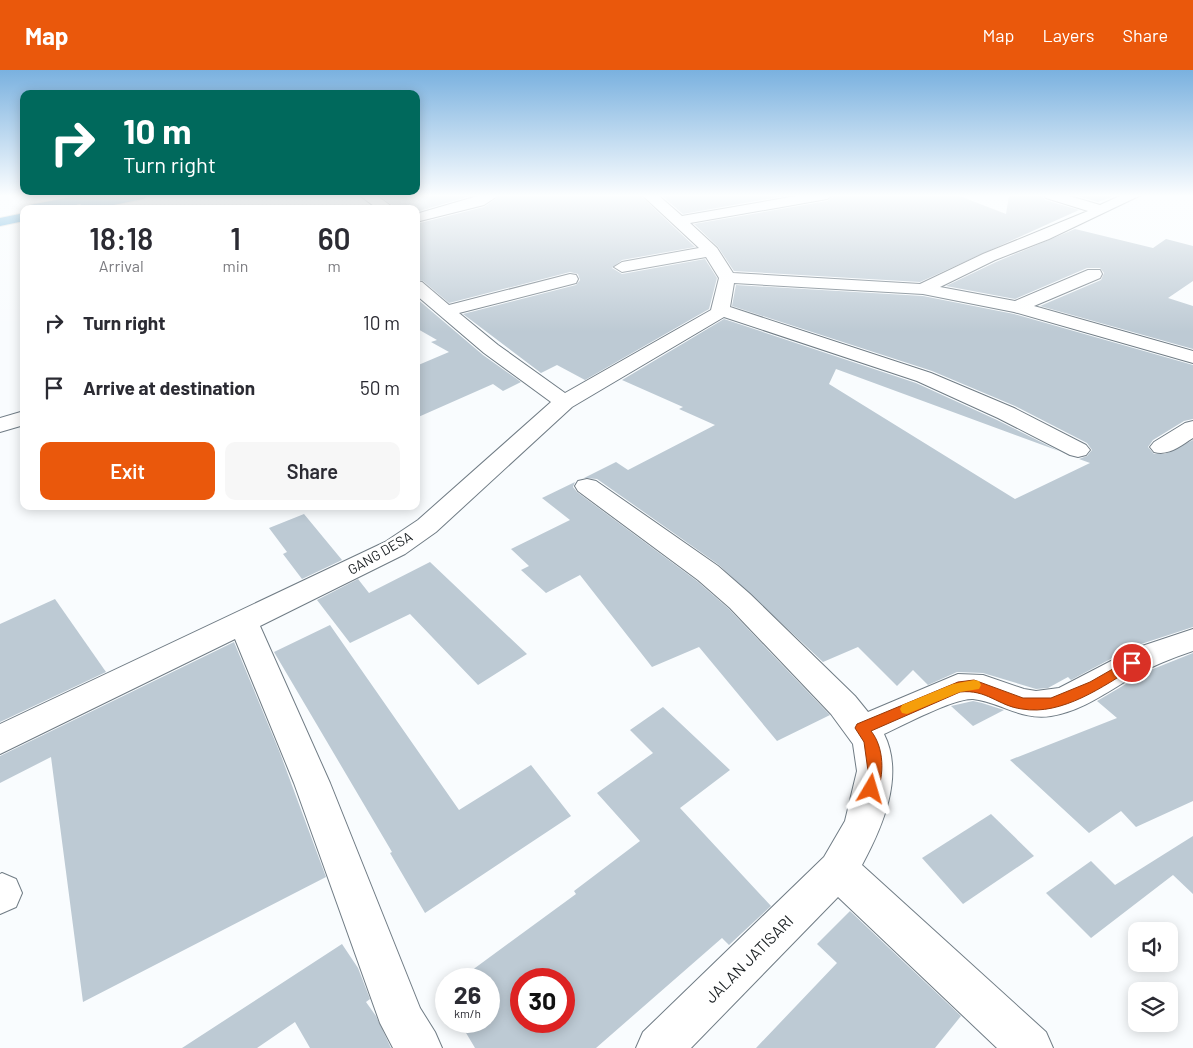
<!DOCTYPE html>
<html lang="en">
<head>
<meta charset="utf-8">
<style>
  body { margin:0; font-family:Barlow,sans-serif; background:#f7f7f7; color:#2b2b33; height:100vh; display:flex; flex-direction:column; font-size:19px; white-space:nowrap }
  * { box-sizing:border-box; margin:0 }
  p { font-size:16px; color:#7c7c81 }
  .icon { flex:none; width:28px; height:28px; fill:none; stroke:currentColor; stroke-width:2; stroke-linecap:round; stroke-linejoin:round }
  .map { position:relative; flex:1; overflow:hidden }
  .details { position:absolute; left:20px; top:135px; width:400px; height:305px; display:flex; flex-direction:column; background:#fff; border-radius:10px; box-shadow:0 2px 12px #0003 }
  .details>* { flex:none }
  .top-card { position:absolute; left:20px; top:20px; width:400px; height:105px; border-radius:10px; box-shadow:0 2px 12px #0003; background:#00695c; color:#fff; overflow:hidden }
  .controls { position:absolute; left:1128px; top:852px; display:grid; gap:10px }
  .controls a { display:grid; place-items:center; width:50px; height:50px; border-radius:10px; background:#fff; box-shadow:0 2px 12px #0003; font-size:25px }
  .speed { position:absolute; left:435px; top:898px; display:flex; gap:10px; font-size:25px; font-weight:700; text-align:center }
  .speed>* { display:grid; place-content:center; width:65px; height:65px; border-radius:50%; background:#fff; box-shadow:0 2px 12px #0003; line-height:1 }
  .speed small { font-size:12px; font-weight:400 }
  .speed .limit { border:8px solid #d22; background:#fff; color:#111 }
  .pin { position:absolute; display:grid; place-items:center; width:42px; height:42px; color:#fff; margin:-21px; border:2px solid #fff; border-radius:50%; box-shadow:0 1px 5px #0007 }
  .me { position:absolute; width:55px; margin:-28px; rotate:7deg; stroke-linejoin:round; filter:drop-shadow(0 0 4px #0008) }
  .turn { display:flex; align-items:center; gap:18px; height:105px; padding:0 20px; font-size:22px }
  .turn .icon { width:65px; height:65px; stroke-width:2.5 }
  .turn b { display:block; font-size:35px; line-height:42px }
  .eta { display:flex; justify-content:space-evenly; align-items:center; height:85px; text-align:center }
  .eta b { font-size:30px; font-weight:600; line-height:35px }
  .cta { display:flex; gap:10px; margin-top:auto; padding:10px 20px }
  .cta a { flex:1; height:58px; border-radius:10px; background:#ea580c; color:#fff; font-size:20px; font-weight:600; line-height:58px; text-align:center }
  .cta a+a { background:#f7f7f7; color:#2b2b33 }
  ul { padding:0; list-style:none }
  li { display:flex; align-items:center; gap:15px; height:65px; padding:0 20px }
  li div { flex:1 }
  li b { display:block; font-size:19px }
  li em { font-style:normal }
  header { display:flex; align-items:center; gap:30px; box-sizing:border-box; height:70px; padding:0 25px; background:#ea580c; color:#fff }
  header strong { font-size:24px }
  nav { display:flex; gap:28px; margin-inline-start:auto; font-size:18px }
  .map>svg:first-child { display:block }
  .building { fill:#bdcad4; fill-rule:evenodd }
  .lines { fill:none; stroke-linecap:round; stroke-linejoin:round }
  .street-casing { stroke:#707c85; stroke-width:2 }
  .highway-casing { stroke:#d6d7d7; stroke-width:2 }
  .street { fill:#fff; fill-rule:evenodd }
  .highway { fill:#278fca; fill-rule:evenodd }
  .route { fill:#ea580c; stroke:#983908 }
  .slow { fill:#f59e0b }
  .labels { text-anchor:middle; stroke-width:5; stroke-linejoin:round; paint-order:stroke }
  .street-label { font-size:14px; fill:#1b2023; stroke:#fff }
  .near-street-label { font-size:16px; fill:#1b2023; stroke:#fff }
</style>
</head>
<body>
<header>
<strong>Map</strong>
<nav><a>Map</a><a>Layers</a><a>Share</a></nav>
</header>
<div class="map">
<svg width="1193" height="978" viewBox="0 0 1193 978">
  <rect width="100%" height="100%" fill="#f9fcfe"/>
  <g class="building">
    <path d="M 379,125 L 474,125 L 416,142 L 416,139 L 397,139 Z"/>
    <path d="M 501,125 L 640,125 L 695,177 L 622,190 L 612,198 L 622,204 L 705,189 L 717,208 L 709,239 L 585,310 L 557,295 L 541,303 L 463,244 L 576,215 L 580,210 L 578,204 L 570,202 L 449,233 L 423,211 L 416,209 L 416,154 L 484,137 Z"/>
    <path d="M 661,125 L 790,125 L 683,144 Z"/>
    <path d="M 836,125 L 957,125 L 1006,144 L 1009,125 L 1042,125 L 1045,130 L 1079,140 L 920,212 L 734,201 L 718,177 L 694,154 L 827,131 Z"/>
    <path d="M 1073,125 L 1112,125 L 1112,127 L 1098,132 Z"/>
    <path d="M 1075,159 L 1153,178 L 1166,169 L 1193,176 L 1193,211 L 1168,228 L 1193,236 L 1193,279 L 1040,236 L 1101,210 L 1104,203 L 1100,198 L 1087,198 L 1015,229 L 946,216 L 996,192 Z"/>
    <path d="M 736,215 L 923,226 L 1014,244 L 1193,295 L 1193,349 L 1184,351 L 1153,370 L 1148,377 L 1154,384 L 1165,384 L 1193,370 L 1193,557 L 1135,576 L 1071,610 L 1068,607 L 1048,618 L 1036,619 L 983,603 L 957,602 L 928,615 L 913,600 L 897,616 L 858,577 L 823,592 L 719,495 L 597,409 L 584,408 L 616,392 L 628,400 L 715,355 L 679,339 L 683,337 L 622,310 L 724,249 L 916,313 L 997,350 L 1059,381 L 836,299 L 829,314 L 1015,429 L 1090,393 L 1079,389 L 1087,386 L 1092,380 L 1087,373 L 1015,336 L 932,301 L 732,236 Z"/>
    <path d="M 416,228 L 483,285 L 521,312 L 503,321 L 493,314 L 416,348 L 416,296 L 449,282 L 431,272 L 437,270 L 416,258 Z"/>
    <path d="M 575,412 L 573,417 L 577,422 L 697,511 L 729,539 L 830,645 L 777,671 L 699,577 L 652,597 L 580,505 L 546,523 L 521,500 L 529,496 L 511,479 L 570,450 L 542,428 Z"/>
    <path d="M 304,444 L 342,490 L 302,509 L 283,484 L 287,482 L 269,458 Z"/>
    <path d="M 430,492 L 527,584 L 478,615 L 410,544 L 350,573 L 317,530 L 358,509 L 369,523 Z"/>
    <path d="M 55,529 L 106,602 L 0,652 L 0,554 Z"/>
    <path d="M 330,555 L 459,740 L 531,695 L 571,746 L 425,843 L 390,783 L 392,782 L 274,582 Z"/>
    <path d="M 234,572 L 280,683 L 326,807 L 83,932 L 51,687 L 0,713 L 0,686 Z"/>
    <path d="M 1193,583 L 1193,731 L 1136,757 L 1121,741 L 1089,763 L 1010,690 L 1117,648 L 1097,631 L 1148,601 Z"/>
    <path d="M 973,631 L 982,633 L 1004,640 L 973,656 L 951,636 Z"/>
    <path d="M 663,637 L 730,700 L 680,738 L 771,836 L 729,875 L 722,868 L 596,978 L 475,978 L 459,951 L 489,951 L 489,909 L 460,909 L 576,824 L 574,821 L 640,771 L 597,723 L 653,683 L 630,660 ZM 521,909 L 564,909 L 564,951 L 521,951 Z"/>
    <path d="M 991,744 L 1034,786 L 963,834 L 922,788 Z"/>
    <path d="M 1193,766 L 1193,824 L 1173,805 L 1091,868 L 1046,823 L 1091,791 L 1115,815 Z"/>
    <path d="M 850,841 L 961,946 L 935,978 L 756,978 L 837,893 L 817,874 Z"/>
    <path d="M 342,874 L 358,898 L 370,929 L 366,932 L 376,946 L 391,978 L 310,978 L 295,952 L 257,978 L 182,978 Z"/>
  </g>
  <g class="lines">
    <g class="street-casing">
      <g id="street">
        <path d="M 359,125 L 376,125 L 395,139 L 378,139 Z"/>
        <path d="M 481,125 L 499,125 L 484,135 L 416,152 L 416,144 Z"/>
        <path d="M 642,125 L 658,125 L 682,146 L 802,125 L 834,125 L 827,129 L 690,153 L 717,178 L 733,203 L 920,214 L 983,184 L 1088,141 L 1046,128 L 1044,125 L 1066,125 L 1100,135 L 1122,125 L 1141,125 L 1049,169 L 995,190 L 940,217 L 1015,231 L 1088,200 L 1100,200 L 1102,204 L 1100,208 L 1034,236 L 1193,281 L 1193,293 L 1014,242 L 923,224 L 734,213 L 730,237 L 931,303 L 1014,338 L 1086,375 L 1090,380 L 1086,385 L 1078,387 L 1070,385 L 998,348 L 917,311 L 724,247 L 572,337 L 436,462 L 405,484 L 260,556 L 330,713 L 420,938 L 435,962 L 442,978 L 393,978 L 380,953 L 294,713 L 235,569 L 0,684 L 0,654 L 385,472 L 418,450 L 551,332 L 484,283 L 416,225 L 416,211 L 422,212 L 449,235 L 570,204 L 576,205 L 578,209 L 576,213 L 459,243 L 498,275 L 565,323 L 711,240 L 719,208 L 706,187 L 622,202 L 614,197 L 622,192 L 699,178 Z"/>
        <path d="M 24,341 L 24,355 L 0,362 L 0,348 Z"/>
        <path d="M 1193,351 L 1193,368 C 1180,376 1169,386 1154,382 L 1150,377 L 1154,372 L 1185,353 Z"/>
        <path d="M 587,409 L 596,411 L 718,496 L 750,524 L 855,626 L 868,642 L 958,604 L 983,605 L 1024,619 L 1036,621 L 1059,618 L 1136,578 L 1193,559 L 1193,581 C 1172,588 1152,596 1133,607 C 1107,622 1082,641 1051,646 C 1022,651 1000,632 973,629 C 954,628 904,655 884,664 C 905,706 882,758 862,795 L 1046,962 L 1053,978 L 997,978 L 838,827 L 691,978 L 636,978 L 643,962 L 824,787 L 845,751 L 857,701 L 853,674 L 831,644 L 730,538 L 698,510 L 578,421 L 575,416 L 578,411 Z"/>
        <path d="M 2,803 L 16,809 L 22,823 L 16,837 L 0,844 L 0,804 Z"/>
      </g>
    </g>
    <g class="highway-casing">
      <g id="highway">
        <path d="M 81,125 L 111,125 L 109,127 L 150,125 L 143,129 L 94,139 L 81,139 L 79,136 L 81,134 L 54,139 L 23,139 L 30,135 Z"/>
        <path d="M 24,143 L 24,151 L 0,156 L 0,148 Z"/>
      </g>
    </g>
    <use href="#street" class="street"/>
    <use href="#highway" class="highway"/>
  </g>
  <linearGradient id="sky" x2="0" y2="1"><stop stop-color="#7ab1df"/><stop offset="0.48" stop-color="#fcfeff"/><stop offset="1" stop-color="#fcfeff" stop-opacity="0"/></linearGradient>
  <rect width="1193" height="262" fill="url(#sky)"/>
  <path class="route" d="M 1132,588 L 1136,589 L 1138,593 L 1136,596 C 1104,616 1062,646 1022,639 C 998,636 987,619 960,622 L 871,661 C 884,677 885,705 876,724 L 871,726 L 866,724 L 864,719 L 868,701 L 864,672 L 855,658 L 857,654 L 958,612 L 974,610 L 1023,628 L 1051,628 L 1090,612 Z"/>
  <path class="slow" d="M 974,610 L 979,611 L 981,615 L 979,619 L 960,622 L 907,644 L 902,643 L 900,639 L 902,635 L 953,614 Z"/>
  <g class="labels">
    <g class="street-label">
      <text transform="translate(380 483) rotate(-30)" y="5">GANG DESA</text>
    </g>
    <g class="near-street-label">
      <text transform="translate(749 889) rotate(-45)" y="6">JALAN JATISARI</text>
    </g>
  </g>
</svg>
<div class="controls">
<a><svg class="icon" aria-label="sound" viewBox="0 0 24 24"><path d="M4 9h4l5-4v14l-5-4H4zM17 9q2 3 0 6"/></svg></a>
<a><svg class="icon" aria-label="layers" viewBox="0 0 24 24"><path d="M12 4l9 5-9 5-9-5zM3 14l9 5 9-5"/></svg></a>
</div>
<div class="speed"><div>26<small>km/h</small></div><div class="limit">30</div></div>
<div class="pin" style="left:1132px;top:593px;background:#d93025"><svg class="icon" aria-label="arrive" viewBox="0 0 24 24"><path d="M6 21V4h12l-3 4 3 4H6"/></svg></div>
<svg class="me" style="left:871px;top:719px" viewBox="-20 -20 40 40"><path d="M0-17L14 15 0 8-14 15z" fill="#ea580c" stroke="#fff" stroke-width="4"/></svg>
<div class="top-card">
<div class="turn"><svg class="icon" aria-label="right" viewBox="0 0 24 24"><path d="M7 20v-9h11M14 6l5 5-5 5"/></svg><div><b>10 m</b>Turn right</div></div>
</div>
<section class="details">
<div class="eta">
<div><b>18:18</b><p>Arrival</p></div>
<div><b>1</b><p>min</p></div>
<div><b>60</b><p>m</p></div>
</div>
<ul>
<li><svg class="icon" aria-label="right" viewBox="0 0 24 24"><path d="M7 20v-9h11M14 6l5 5-5 5"/></svg><div><b>Turn right</b></div><em>10 m</em></li>
<li><svg class="icon" aria-label="arrive" viewBox="0 0 24 24"><path d="M6 21V4h12l-3 4 3 4H6"/></svg><div><b>Arrive at destination</b></div><em>50 m</em></li>
</ul>
<div class="cta"><a>Exit</a><a>Share</a></div>
</section>
</div>
</body>
</html>
